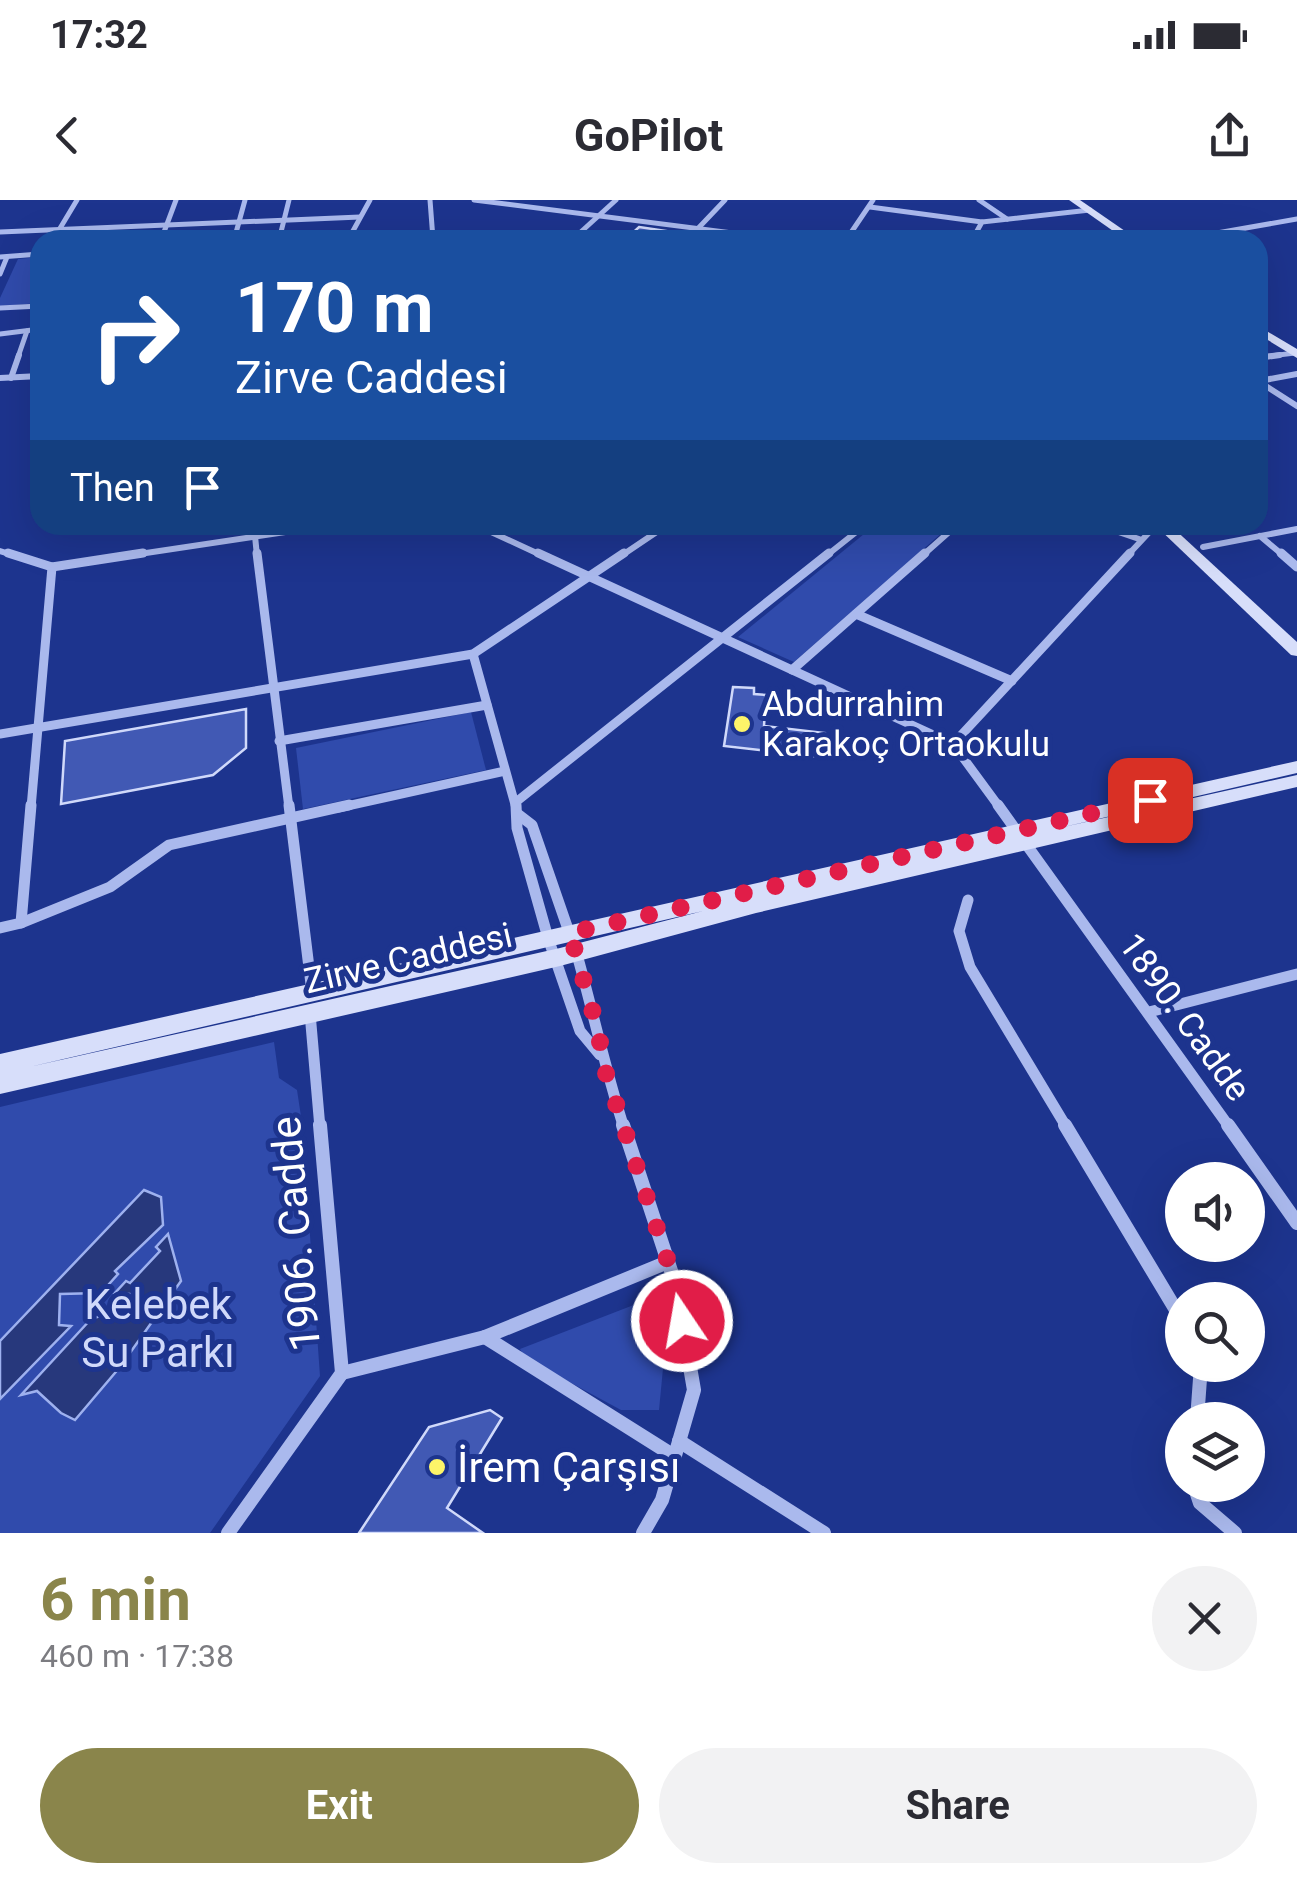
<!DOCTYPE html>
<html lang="en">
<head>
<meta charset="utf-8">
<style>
  body { margin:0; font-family:Roboto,sans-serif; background:#f2f2f3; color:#2b2b33; height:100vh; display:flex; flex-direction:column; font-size:38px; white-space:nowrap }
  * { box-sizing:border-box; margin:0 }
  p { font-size:32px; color:#7c7c81 }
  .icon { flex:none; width:55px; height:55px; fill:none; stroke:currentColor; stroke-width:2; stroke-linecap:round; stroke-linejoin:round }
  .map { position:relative; height:1333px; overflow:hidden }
  .sheet { display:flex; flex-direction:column; background:#fff; flex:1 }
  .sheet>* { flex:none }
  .top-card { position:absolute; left:30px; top:30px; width:1238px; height:305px; border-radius:30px; box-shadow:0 10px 40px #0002; background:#1a4fa0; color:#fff; overflow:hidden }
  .tools { position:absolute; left:1165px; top:962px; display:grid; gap:20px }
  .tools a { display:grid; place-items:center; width:100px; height:100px; border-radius:50%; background:#fff; box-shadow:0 10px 40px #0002; font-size:50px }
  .pin { position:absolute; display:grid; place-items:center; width:85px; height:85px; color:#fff; margin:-42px; border-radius:20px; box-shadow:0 5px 15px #0006 }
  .me { position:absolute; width:110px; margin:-55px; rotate:348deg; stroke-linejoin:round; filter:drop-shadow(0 0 8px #0008) }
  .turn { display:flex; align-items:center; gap:35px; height:210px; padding:0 40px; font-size:45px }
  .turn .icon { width:130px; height:130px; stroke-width:2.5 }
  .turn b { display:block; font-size:70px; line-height:85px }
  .then { display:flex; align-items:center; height:95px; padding:0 40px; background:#0003; gap:20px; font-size:38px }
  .round { display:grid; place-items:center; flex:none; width:105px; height:105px; border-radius:52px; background:#f2f2f3 }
  .headline { display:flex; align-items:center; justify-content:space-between; height:170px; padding:0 40px }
  h1 { font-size:60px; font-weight:700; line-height:75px; color:#8a854b }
  .primary-button { display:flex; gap:20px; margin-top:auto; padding:20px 40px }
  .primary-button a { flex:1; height:115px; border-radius:60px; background:#8a854b; color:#fff; font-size:40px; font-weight:700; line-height:115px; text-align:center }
  .primary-button a+a { background:#f2f2f3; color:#2b2b33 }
  .status { display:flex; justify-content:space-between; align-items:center; height:70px; padding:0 50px; background:#fff; direction:ltr }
  .status svg { height:28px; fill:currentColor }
  header { display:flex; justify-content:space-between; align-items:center; height:130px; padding:0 40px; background:#fff; font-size:45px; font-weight:700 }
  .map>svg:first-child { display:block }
  .green { fill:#304bac }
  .water { fill:#27387c; stroke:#9eb1ef; stroke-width:2.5 }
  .building { fill:#4159b4; stroke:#d0d9fa; stroke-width:2.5 }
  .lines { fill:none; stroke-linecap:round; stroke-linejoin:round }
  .street-far4 { stroke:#aab9ed; stroke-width:5 }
  .street-far3 { stroke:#aab9ed; stroke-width:6 }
  .street-far2 { stroke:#aab9ed; stroke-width:9 }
  .street-far1 { stroke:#aab9ed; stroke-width:11 }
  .street { stroke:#aab9ed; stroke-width:14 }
  .secondary { fill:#d7defa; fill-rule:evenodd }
  .route { stroke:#e11d48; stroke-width:18; stroke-dasharray:0 32.4 }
  .poi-dot { fill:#fdf469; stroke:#1d348e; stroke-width:4 }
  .labels { text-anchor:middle; stroke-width:10; stroke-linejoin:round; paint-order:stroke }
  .poi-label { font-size:35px; fill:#fff; stroke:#1d348e; text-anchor:start }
  .street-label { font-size:35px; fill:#fff; stroke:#1d348e }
  .near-street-label { font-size:42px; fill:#fff; stroke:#1d348e }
  .near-park-label { font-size:42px; fill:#d0d9fa; stroke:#1d348e }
  .near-poi-label { font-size:42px; fill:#fff; stroke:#1d348e; text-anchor:start }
</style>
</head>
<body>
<div class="status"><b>17:32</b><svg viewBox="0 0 49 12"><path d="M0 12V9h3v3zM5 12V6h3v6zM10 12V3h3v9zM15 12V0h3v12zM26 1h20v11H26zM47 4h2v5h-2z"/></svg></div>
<header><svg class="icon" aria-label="back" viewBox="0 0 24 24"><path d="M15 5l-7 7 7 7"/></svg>GoPilot<svg class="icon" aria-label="share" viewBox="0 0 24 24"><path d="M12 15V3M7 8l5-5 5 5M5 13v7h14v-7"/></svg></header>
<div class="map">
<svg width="1297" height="1333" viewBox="0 0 1297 1333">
  <rect width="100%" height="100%" fill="#1d348e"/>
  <g class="green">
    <path d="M 40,57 L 40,103 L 0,106 L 0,98 L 18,59 Z"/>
    <path d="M 875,325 L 951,325 L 794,462 L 738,437 Z"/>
    <path d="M 471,512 L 486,570 L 303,609 L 296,548 Z"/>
    <path d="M 274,842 L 279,878 L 297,890 L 302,923 L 320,1176 L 210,1333 L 0,1333 L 0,907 Z"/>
    <path d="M 644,1101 L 664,1158 L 659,1210 L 621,1210 L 525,1158 L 520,1149 Z"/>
  </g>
  <g class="water">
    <path d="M 144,990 L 161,997 L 163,1025 L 115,1071 L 118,1074 L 101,1093 L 60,1094 L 59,1125 L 71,1126 L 0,1199 L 0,1141 Z"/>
    <path d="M 168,1034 L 181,1081 L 120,1167 L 75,1220 L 61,1213 L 37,1191 L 21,1195 L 91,1119 L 119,1110 L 131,1094 L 115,1093 L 126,1081 L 130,1083 L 160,1051 L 156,1047 Z"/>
  </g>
  <g class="building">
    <path d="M 639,27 L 680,33 L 680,40 L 625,40 Z"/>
    <path d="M 733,487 L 754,488 L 754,494 L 766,495 L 764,526 L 825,533 L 825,542 L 832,543 L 830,558 L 724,546 Z"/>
    <path d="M 246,509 L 246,548 L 213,575 L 61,604 L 65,541 Z"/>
    <path d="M 490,1210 L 502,1218 L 447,1308 L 483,1333 L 359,1333 L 429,1227 Z"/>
  </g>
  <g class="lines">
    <g class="street-far4">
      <path d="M 430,0 L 433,39"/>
      <path d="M 474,0 L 787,40"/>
      <path d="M 979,0 L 1007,19"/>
      <path d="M 870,7 L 982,22"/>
      <path d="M 0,32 L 360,17"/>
      <path d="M 53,40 L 77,0"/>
      <path d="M 161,40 L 176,0"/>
      <path d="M 234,40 L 245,0"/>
      <path d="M 279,40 L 289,0"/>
      <path d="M 348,40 L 370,0"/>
      <path d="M 404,40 L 432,36 L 474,40"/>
      <path d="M 572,40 L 616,0"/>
      <path d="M 687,40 L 725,0"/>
      <path d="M 846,40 L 873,0"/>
      <path d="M 972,40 L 982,22 L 1090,10"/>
      <path d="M 1177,40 L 1297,19"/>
      <path d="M 0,57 L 40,54"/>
      <path d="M 0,74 L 7,57"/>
      <path d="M 0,108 L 40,106"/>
      <path d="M 0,134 L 40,129"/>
      <path d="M 18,157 L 27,131"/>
      <path d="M 1262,157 L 1295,153"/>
    </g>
    <g class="street-far3">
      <path d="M 1258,158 L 1280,155"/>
      <path d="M 0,178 L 40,176"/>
      <path d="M 11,178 L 19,155"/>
      <path d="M 1258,181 L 1297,206"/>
      <path d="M 1259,181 L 1297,174"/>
      <path d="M 476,325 L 543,356"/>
      <path d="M 1098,325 L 1139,339"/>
      <path d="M 255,336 L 257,356"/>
      <path d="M 1260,336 L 1284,356"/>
      <path d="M 1203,347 L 1297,329"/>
      <path d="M 0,351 L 16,356"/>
      <path d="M 126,356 L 332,325"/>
      <path d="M 621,356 L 667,325"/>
      <path d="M 826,356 L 865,325"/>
      <path d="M 922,356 L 957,325"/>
      <path d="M 1127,356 L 1156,325"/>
    </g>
    <g class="street-far2">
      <path d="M 8,353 L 52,367 L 31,608"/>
      <path d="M 257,353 L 289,608"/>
      <path d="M 538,353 L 953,544 L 1000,608"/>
      <path d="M 1281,353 L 1297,367"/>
      <path d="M 52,367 L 143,353"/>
      <path d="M 856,414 L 1012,481"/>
      <path d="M 473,454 L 516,608"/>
      <path d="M 792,470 L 925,353"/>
      <path d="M 0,534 L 473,454 L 624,353"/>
      <path d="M 279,541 L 487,505"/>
      <path d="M 953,544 L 1130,353"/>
      <path d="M 516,602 L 829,353"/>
      <path d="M 338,608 L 505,571"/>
    </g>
    <g class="street-far1">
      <path d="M 289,605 L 312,792"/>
      <path d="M 516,605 L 517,628 L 548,738 L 580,831 L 600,855"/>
      <path d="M 998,605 L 1230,928"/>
      <path d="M 519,615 L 532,625 L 570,735"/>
      <path d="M 968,700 L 959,731 L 970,767 L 1067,928"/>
      <path d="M 21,723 L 110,687 L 169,645 L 349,605"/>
      <path d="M 0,728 L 21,723 L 31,605"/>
      <path d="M 576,751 C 593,811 605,869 624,928"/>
      <path d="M 1149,812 L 1297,774"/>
      <path d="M 310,813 L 320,928"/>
    </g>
    <g class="street">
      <path d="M 623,925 L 676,1086 L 694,1190 L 662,1300 L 643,1333"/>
      <path d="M 1065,925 L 1182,1120"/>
      <path d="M 1228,925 L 1297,1023"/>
      <path d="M 485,1137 L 668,1062"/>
      <path d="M 342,1173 L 485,1137 L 674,1256"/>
      <path d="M 1197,1220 L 1201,1165"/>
      <path d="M 679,1241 L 824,1333"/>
      <path d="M 1194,1285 L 1200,1303 L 1235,1333"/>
      <path d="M 228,1333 L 342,1173 L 320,925"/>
    </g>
    <g class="secondary">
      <path d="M 1069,0 L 1080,0 L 1138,40 L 1126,40 Z"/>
      <path d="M 1258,126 L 1297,149 L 1297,158 L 1258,134 Z"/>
      <path d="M 1155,325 L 1170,325 L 1297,442 L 1297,456 L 1291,455 Z"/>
      <path d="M 1297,561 L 1297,573 L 1059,628 L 1297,575 L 1297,587 L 756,713 L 560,766 L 0,894 L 0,854 ZM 703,711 L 560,748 L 29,867 Z"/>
    </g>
  </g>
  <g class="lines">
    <path class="route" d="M 682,1121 L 676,1086 L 600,855 L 600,837 L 570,733 L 1150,600"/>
  </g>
  <g class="poi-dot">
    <circle cx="742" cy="524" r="10"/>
    <circle cx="437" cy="1267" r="10"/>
  </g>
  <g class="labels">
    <g class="poi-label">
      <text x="762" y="516">Abdurrahim<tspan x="762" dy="40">Karakoç Ortaokulu</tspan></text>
    </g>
    <g class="street-label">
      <text transform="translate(408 758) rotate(-13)" y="12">Zirve Caddesi</text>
      <text transform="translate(1185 817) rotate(54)" y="12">1890. Cadde</text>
    </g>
    <g class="near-street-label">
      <text transform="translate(295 1034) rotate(-95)" y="15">1906. Cadde</text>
    </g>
    <g class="near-park-label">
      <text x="158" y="1119">Kelebek<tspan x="158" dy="48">Su Parkı</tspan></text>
    </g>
    <g class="near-poi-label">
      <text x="457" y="1282">İrem Çarşısı</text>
    </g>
  </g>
</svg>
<div class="tools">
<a><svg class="icon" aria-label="sound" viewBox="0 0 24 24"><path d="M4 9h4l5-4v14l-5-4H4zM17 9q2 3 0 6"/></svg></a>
<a><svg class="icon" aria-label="search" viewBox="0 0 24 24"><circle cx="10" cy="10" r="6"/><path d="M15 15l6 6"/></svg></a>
<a><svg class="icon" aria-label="layers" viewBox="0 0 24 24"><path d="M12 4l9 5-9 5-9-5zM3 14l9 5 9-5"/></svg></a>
</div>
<div class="pin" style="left:1150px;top:600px;background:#d93025"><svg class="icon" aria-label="arrive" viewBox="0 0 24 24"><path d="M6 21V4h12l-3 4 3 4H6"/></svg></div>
<svg class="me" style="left:682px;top:1121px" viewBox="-20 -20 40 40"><circle r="17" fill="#e11d48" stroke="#fff" stroke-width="3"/><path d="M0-11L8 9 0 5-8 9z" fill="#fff"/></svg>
<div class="top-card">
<div class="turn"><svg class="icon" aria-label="right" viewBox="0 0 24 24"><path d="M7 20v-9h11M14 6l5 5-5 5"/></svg><div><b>170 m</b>Zirve Caddesi</div></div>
<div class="then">Then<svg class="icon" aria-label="arrive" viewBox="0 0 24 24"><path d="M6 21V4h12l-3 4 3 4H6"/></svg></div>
</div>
</div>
<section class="sheet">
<div class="headline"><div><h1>6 min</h1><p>460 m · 17:38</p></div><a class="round"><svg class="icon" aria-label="close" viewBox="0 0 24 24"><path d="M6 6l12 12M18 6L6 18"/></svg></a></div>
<div class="primary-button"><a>Exit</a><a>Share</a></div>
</section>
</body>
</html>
